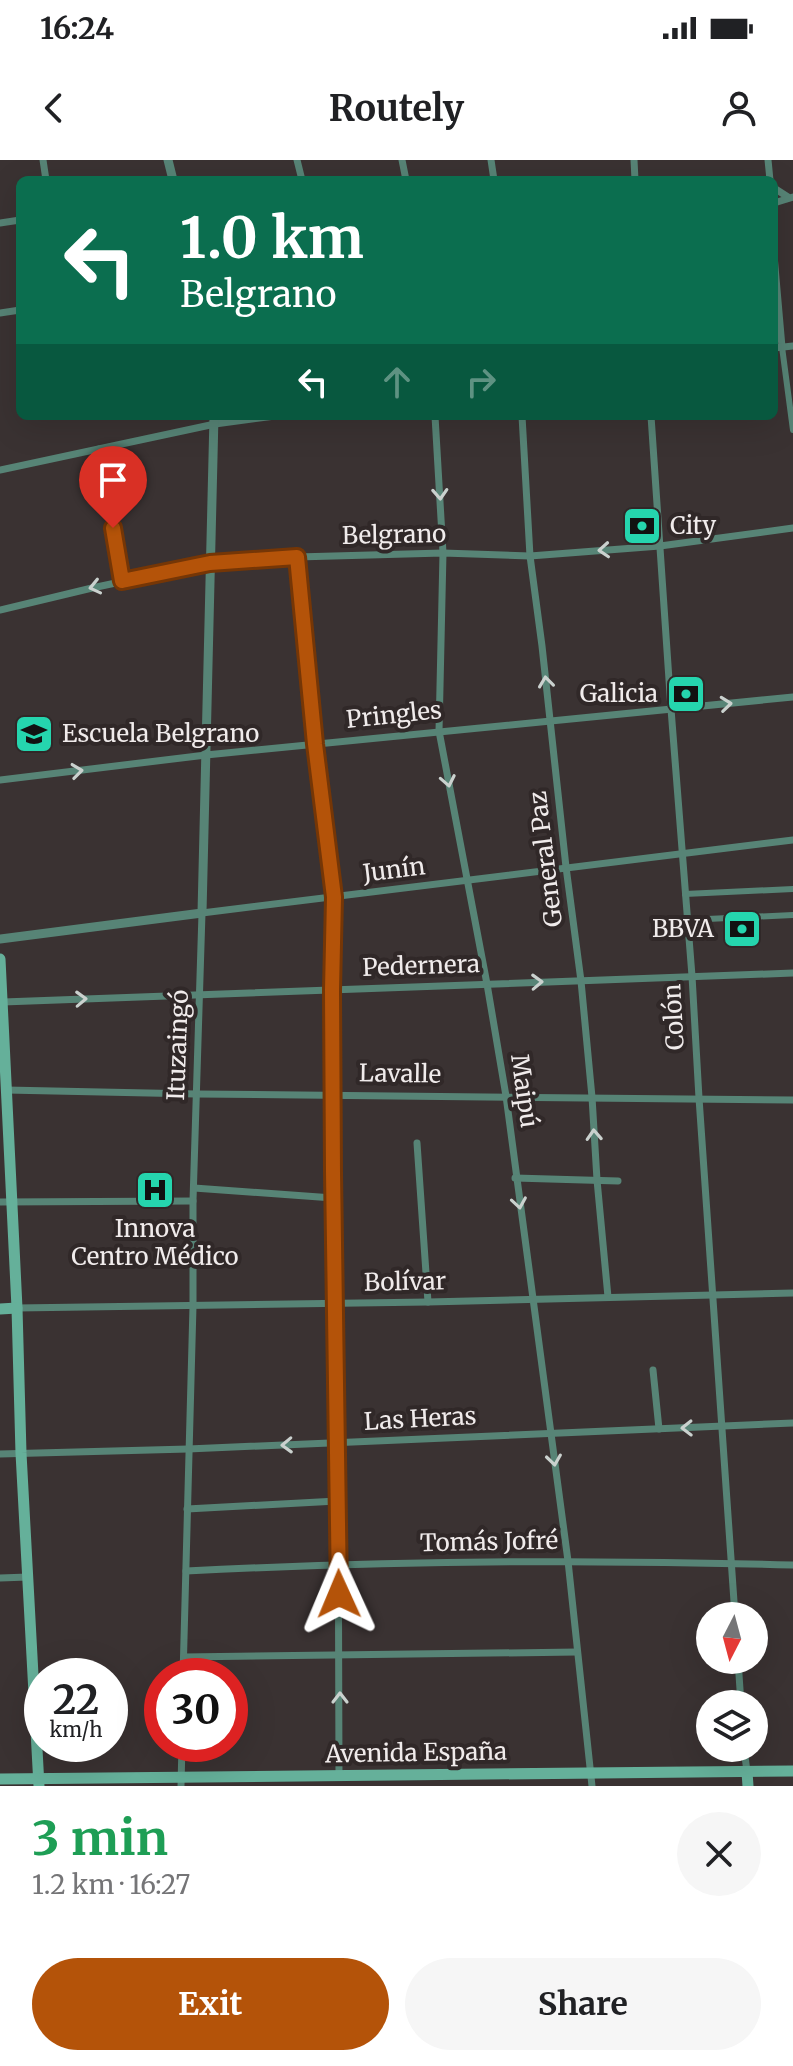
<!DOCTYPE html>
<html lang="en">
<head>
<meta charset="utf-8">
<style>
  body { margin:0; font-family:Merriweather,serif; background:#f6f6f6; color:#202124; height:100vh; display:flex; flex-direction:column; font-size:30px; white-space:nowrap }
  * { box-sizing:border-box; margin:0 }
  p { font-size:26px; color:#757577 }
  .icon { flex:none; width:44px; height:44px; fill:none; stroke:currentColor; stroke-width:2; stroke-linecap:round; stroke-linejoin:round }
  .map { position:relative; height:1626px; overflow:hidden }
  .details { display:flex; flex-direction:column; background:#fff; flex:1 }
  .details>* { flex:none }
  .banner { position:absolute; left:16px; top:16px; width:762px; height:244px; border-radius:12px; box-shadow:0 8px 32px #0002; background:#0b6e4f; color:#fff; overflow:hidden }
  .needle { width:52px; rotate:186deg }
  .fabs { position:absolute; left:696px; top:1442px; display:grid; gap:16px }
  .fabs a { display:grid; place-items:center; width:72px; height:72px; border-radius:50%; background:#fff; box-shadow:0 8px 32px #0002; font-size:40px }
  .speed { position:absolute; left:24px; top:1498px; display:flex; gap:16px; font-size:40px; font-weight:700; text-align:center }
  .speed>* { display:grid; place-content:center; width:104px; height:104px; border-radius:50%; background:#fff; box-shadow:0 8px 32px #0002; line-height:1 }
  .speed small { font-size:20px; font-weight:400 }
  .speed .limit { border:12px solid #d22; background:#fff; color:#111 }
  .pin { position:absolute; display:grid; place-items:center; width:68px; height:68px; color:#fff; margin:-82px -34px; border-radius:50% 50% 50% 0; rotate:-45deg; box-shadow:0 0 8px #0007 }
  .pin .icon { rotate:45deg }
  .me { position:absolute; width:88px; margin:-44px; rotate:359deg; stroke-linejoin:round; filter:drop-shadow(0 0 6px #0008) }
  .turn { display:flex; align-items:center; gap:28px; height:168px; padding:0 32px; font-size:36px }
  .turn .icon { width:104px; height:104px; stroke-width:2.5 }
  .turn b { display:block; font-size:56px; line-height:68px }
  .lanes { display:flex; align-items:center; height:76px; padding:0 32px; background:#0003; justify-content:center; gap:40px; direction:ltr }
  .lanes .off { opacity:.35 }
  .round { display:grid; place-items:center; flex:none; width:84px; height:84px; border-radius:42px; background:#f6f6f6 }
  .headline { display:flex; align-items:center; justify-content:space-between; height:136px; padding:0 32px }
  h1 { font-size:48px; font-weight:700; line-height:60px; color:#1e9e55 }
  .button { display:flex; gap:16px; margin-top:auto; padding:16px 32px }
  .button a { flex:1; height:92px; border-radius:48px; background:#b45309; color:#fff; font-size:32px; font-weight:700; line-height:92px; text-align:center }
  .button a+a { background:#f6f6f6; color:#202124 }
  .status { display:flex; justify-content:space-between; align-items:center; height:56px; padding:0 40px; background:#fff; direction:ltr }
  .status svg { height:22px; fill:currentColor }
  header { display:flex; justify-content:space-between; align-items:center; height:104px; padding:0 32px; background:#fff; font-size:36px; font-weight:700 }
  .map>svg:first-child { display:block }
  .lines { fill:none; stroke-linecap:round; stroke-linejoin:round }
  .pedestrian { stroke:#578476; stroke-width:6 }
  .minor { stroke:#578476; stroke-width:7 }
  .tertiary { stroke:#578476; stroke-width:9 }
  .secondary { stroke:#65b09a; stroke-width:11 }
  .oneway { stroke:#cad1ce }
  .route-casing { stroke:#753606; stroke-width:20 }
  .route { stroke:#b45309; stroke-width:14 }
  .labels { text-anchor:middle; stroke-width:8; stroke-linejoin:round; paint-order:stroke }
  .poi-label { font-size:24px; fill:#f0ebeb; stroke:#302828; text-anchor:start }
  .street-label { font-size:24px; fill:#f0ebeb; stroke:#302828 }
</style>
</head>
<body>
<div class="status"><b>16:24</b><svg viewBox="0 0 49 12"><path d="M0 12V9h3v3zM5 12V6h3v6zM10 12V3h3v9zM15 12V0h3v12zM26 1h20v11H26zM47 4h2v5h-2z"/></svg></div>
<header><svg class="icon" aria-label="back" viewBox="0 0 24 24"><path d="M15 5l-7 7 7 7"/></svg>Routely<svg class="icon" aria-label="person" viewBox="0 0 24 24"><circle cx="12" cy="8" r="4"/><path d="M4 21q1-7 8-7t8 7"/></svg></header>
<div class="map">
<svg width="793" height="1626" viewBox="0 0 793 1626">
  <rect width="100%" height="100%" fill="#3a3232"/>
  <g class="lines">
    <g class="pedestrian">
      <path d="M 782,187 L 793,270"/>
      <path d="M 685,734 L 793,729"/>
      <path d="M 687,760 L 793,755"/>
    </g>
    <g class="minor">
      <path d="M 43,0 L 46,20"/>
      <path d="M 297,0 L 302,20"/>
      <path d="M 402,0 L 406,20"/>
      <path d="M 491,0 L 494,20"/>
      <path d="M 634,0 L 635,20"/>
      <path d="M 768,0 L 770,20"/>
      <path d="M 774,28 L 788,37"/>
      <path d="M 774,43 L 793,37"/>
      <path d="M 0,63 L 20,60"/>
      <path d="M 774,95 L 782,187"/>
      <path d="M 0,153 L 20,150"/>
      <path d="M 774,188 L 793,186"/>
      <path d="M 435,256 L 443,393 L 439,571 L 487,824 L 506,936 L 568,1401 L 592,1626"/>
      <path d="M 522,256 L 530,396 L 542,486 L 566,707 L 581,821 L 592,937 L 597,1020 L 608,1137"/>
      <path d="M 651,256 L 671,549 L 692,816 L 699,938 L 735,1456"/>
      <path d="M 99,289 L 122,421"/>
      <path d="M 0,310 L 215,264 L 275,256"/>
      <path d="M 297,397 L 315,584 L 334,737 L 332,830 L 333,1038 L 338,1283 L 339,1616"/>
      <path d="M 0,450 L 92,428 L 210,403 L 297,397 L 443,393 L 530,396 L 660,386 L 793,368"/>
      <path d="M 0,620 L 206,595 L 793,537"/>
      <path d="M 3,842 L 793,813"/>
      <path d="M 6,930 L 196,934 L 793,940"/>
      <path d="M 417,983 L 428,1142"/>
      <path d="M 515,1018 L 618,1021"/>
      <path d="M 194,1028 L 333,1038"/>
      <path d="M 0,1042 L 193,1041"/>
      <path d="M 17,1148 L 428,1142 L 793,1133"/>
      <path d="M 653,1210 L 659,1269"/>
      <path d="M 0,1294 L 188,1289 L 793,1263"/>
      <path d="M 187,1349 L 337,1341"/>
      <path d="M 186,1411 C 388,1401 590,1399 793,1405"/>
      <path d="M 0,1418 L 28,1417"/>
      <path d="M 184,1497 L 577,1492"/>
      <path d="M 738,1500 L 741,1544"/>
      <path d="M 183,1516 L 193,1146 L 193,1041 L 202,753 L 793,680"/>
      <path d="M 744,1588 L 747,1612"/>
      <path d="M 181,1626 L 182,1584"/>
    </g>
    <g class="tertiary">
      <path d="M 168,0 L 173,20"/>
      <path d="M 0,779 L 202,753 L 214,256"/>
    </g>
    <g class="secondary">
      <path d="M 0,799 L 17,1148 L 21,1293 L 39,1626"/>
      <path d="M 0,1149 L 17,1148"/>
      <path d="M 747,1612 L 748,1626"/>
      <path d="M 0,1619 L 793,1611"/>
    </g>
  </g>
  <defs><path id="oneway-chevron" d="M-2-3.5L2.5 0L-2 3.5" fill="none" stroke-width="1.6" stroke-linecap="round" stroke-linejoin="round" transform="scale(2)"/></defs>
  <g class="oneway">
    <use href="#oneway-chevron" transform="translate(440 334) rotate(87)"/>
    <use href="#oneway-chevron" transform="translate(604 390) rotate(176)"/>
    <use href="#oneway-chevron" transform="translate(95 427) rotate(167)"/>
    <use href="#oneway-chevron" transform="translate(546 522) rotate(-97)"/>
    <use href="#oneway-chevron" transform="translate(726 544) rotate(-6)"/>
    <use href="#oneway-chevron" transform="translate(77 611) rotate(-7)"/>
    <use href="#oneway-chevron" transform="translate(448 621) rotate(79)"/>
    <use href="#oneway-chevron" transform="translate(537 822) rotate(-2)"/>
    <use href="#oneway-chevron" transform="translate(81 839) rotate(-2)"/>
    <use href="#oneway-chevron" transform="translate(594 975) rotate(-93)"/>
    <use href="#oneway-chevron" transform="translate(519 1043) rotate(81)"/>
    <use href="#oneway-chevron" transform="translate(687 1268) rotate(179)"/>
    <use href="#oneway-chevron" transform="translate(287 1285) rotate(178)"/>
    <use href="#oneway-chevron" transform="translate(554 1300) rotate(82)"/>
    <use href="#oneway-chevron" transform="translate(340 1538) rotate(-90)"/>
  </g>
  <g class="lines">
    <g class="route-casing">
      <path id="route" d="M 113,368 L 122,421 L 210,403 L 297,397 L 315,584 L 334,737 L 332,830 L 333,1012 L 339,1434"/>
    </g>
    <use href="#route" class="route"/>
  </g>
  <defs>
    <g id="bank-square" transform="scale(2)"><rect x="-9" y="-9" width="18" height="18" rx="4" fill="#25d5ae" stroke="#302828"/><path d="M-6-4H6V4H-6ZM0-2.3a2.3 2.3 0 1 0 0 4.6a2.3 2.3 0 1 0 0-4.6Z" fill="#111"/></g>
    <g id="school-square" transform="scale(2)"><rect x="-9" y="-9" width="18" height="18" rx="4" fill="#25d5ae" stroke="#302828"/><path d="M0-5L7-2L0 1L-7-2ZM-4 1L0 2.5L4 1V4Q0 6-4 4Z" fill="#111"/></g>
    <g id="hospital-square" transform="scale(2)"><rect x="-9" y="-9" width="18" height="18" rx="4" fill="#25d5ae" stroke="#302828"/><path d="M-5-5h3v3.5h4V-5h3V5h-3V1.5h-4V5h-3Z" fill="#111"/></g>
  </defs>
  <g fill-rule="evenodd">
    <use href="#bank-square" x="642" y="366"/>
    <use href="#bank-square" x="686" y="534"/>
    <use href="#school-square" x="34" y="574"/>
    <use href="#bank-square" x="742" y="769"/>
    <use href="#hospital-square" x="155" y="1030"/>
  </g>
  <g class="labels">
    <g class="poi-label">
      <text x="670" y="374">City</text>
      <text x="658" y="542" text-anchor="end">Galicia</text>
      <text x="62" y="582">Escuela Belgrano</text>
      <text x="714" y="777" text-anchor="end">BBVA</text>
      <text x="155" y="1077" text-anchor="middle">Innova<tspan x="155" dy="28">Centro Médico</tspan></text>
    </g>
    <g class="street-label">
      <text transform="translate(394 375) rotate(-1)" y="8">Belgrano</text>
      <text transform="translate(394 555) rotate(-6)" y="8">Pringles</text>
      <text transform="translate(546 699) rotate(-97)" y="8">General Paz</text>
      <text transform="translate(394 710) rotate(-7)" y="8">Junín</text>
      <text transform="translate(421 806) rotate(-2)" y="8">Pedernera</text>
      <text transform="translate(674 857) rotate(-93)" y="8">Colón</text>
      <text transform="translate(178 885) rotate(-88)" y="8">Ituzaingó</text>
      <text transform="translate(400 914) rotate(1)" y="8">Lavalle</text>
      <text transform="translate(524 931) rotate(82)" y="8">Maipú</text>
      <text transform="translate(405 1122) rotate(-1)" y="8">Bolívar</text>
      <text transform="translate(420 1259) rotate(-3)" y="8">Las Heras</text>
      <text transform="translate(489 1382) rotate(-1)" y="8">Tomás Jofré</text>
      <text transform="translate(416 1593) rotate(-1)" y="8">Avenida España</text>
    </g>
  </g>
</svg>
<div class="fabs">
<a><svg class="needle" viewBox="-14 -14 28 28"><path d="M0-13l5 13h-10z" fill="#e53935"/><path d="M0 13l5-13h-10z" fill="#757577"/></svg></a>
<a><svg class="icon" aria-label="layers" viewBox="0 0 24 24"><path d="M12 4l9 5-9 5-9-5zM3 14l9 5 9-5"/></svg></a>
</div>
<div class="speed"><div>22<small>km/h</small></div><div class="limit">30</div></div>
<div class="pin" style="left:113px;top:368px;background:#d93025"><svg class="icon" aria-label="arrive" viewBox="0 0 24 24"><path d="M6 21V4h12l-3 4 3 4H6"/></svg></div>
<svg class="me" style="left:339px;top:1434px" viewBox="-20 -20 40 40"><path d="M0-17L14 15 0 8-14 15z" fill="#b45309" stroke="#fff" stroke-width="4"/></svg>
<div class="banner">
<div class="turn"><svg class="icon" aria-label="left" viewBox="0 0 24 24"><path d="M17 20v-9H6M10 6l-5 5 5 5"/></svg><div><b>1.0 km</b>Belgrano</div></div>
<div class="lanes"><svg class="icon" aria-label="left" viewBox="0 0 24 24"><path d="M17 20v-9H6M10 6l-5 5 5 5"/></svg><svg class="icon off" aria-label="ahead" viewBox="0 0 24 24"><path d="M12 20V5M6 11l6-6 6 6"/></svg><svg class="icon off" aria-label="right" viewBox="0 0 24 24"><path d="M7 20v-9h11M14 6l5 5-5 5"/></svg></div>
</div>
</div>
<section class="details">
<div class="headline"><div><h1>3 min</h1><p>1.2 km · 16:27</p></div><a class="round"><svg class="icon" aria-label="close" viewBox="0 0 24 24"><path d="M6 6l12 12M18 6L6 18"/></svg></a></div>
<div class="button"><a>Exit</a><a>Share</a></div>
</section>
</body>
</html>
